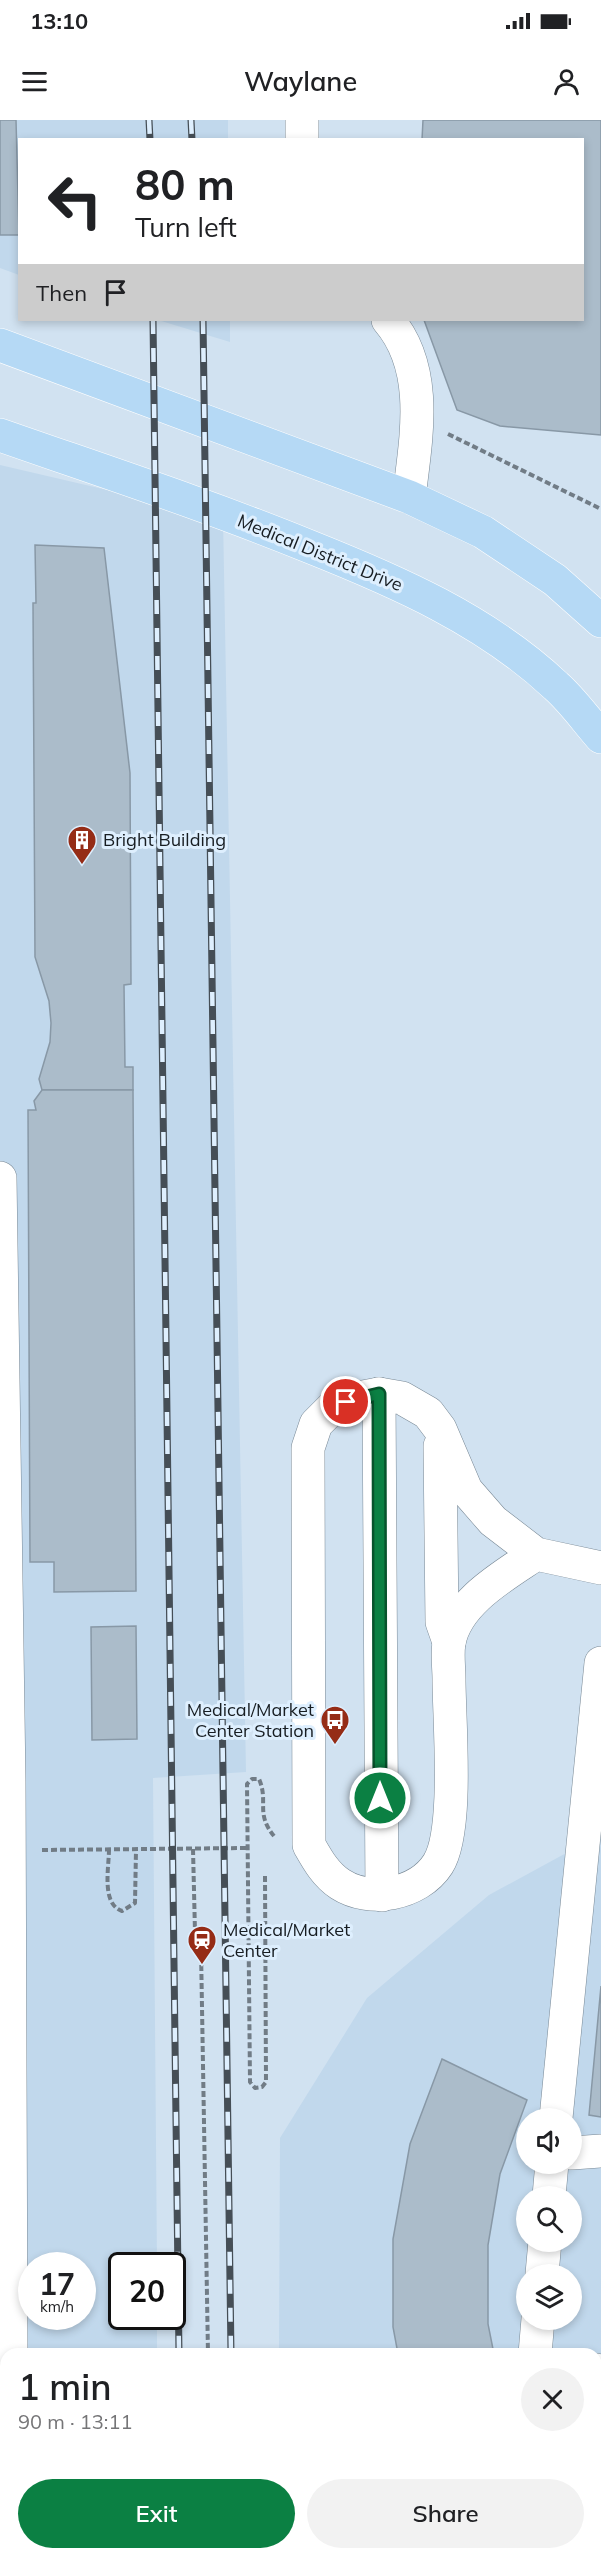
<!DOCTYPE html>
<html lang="en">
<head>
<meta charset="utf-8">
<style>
  body { margin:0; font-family:Mulish,sans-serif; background:#f2f2f2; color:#202124; height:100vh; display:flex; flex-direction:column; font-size:22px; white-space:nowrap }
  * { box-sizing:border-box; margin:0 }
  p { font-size:20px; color:#757577 }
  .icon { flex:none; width:33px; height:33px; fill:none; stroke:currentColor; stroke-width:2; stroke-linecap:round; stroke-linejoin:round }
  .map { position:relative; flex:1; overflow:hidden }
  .side { position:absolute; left:0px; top:2228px; width:602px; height:212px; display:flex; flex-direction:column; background:#fff; border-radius:18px 18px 0 0; box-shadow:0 3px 9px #0003 }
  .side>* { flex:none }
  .guide { position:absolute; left:18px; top:18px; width:566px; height:183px; border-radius:0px; box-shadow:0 3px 9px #0003; background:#fff; color:#202124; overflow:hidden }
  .fabs { position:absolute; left:516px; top:1988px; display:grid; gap:12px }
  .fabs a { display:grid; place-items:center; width:66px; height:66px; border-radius:50%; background:#fff; box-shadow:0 3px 9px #0003; font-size:30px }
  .speed { position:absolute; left:18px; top:2132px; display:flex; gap:12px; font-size:30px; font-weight:700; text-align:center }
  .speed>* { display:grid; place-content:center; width:78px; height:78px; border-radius:50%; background:#fff; box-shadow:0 3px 9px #0003; line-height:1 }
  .speed small { font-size:15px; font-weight:400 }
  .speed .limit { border:3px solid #111; border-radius:9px; background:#fff; color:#111 }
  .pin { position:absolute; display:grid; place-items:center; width:51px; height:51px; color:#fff; margin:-26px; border:3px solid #fff; border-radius:50%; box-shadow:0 2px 6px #0007 }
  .me { position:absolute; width:66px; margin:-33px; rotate:0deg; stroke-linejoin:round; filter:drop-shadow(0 0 4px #0008) }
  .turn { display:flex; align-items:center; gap:21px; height:126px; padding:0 18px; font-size:27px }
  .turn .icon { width:78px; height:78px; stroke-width:2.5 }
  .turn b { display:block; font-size:42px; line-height:51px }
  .then { display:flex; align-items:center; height:57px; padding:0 18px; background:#0003; gap:12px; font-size:22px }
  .round { display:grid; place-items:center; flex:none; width:63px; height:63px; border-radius:32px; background:#f2f2f2 }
  .head { display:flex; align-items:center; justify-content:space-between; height:102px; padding:0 18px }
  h1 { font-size:36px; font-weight:600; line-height:45px }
  .button { display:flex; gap:12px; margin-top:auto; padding:12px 18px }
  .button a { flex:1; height:69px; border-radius:36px; background:#0b8043; color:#fff; font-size:24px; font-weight:600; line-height:69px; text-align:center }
  .button a+a { background:#f2f2f2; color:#202124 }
  .status { display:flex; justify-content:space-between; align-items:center; height:42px; padding:0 30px; background:#fff; direction:ltr }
  .status svg { height:16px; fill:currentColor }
  header { display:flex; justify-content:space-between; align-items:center; height:78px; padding:0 18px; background:#fff; font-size:27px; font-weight:600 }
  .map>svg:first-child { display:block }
  .built { fill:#c1d8ec; fill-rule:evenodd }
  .building { fill:#abbcca; stroke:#8898a6; stroke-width:1.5 }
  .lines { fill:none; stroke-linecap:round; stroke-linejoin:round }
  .minor-casing { stroke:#788895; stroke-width:34 }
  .major-casing { stroke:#fff; stroke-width:34 }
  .path { stroke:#717c86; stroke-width:4; stroke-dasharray:6 3; stroke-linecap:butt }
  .minor { stroke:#fff; stroke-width:33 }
  .major { stroke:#b5d9f5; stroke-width:33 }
  .rail-casing { stroke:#454e56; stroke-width:7 }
  .rail { stroke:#deeffe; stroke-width:4.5; stroke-dasharray:14; stroke-linecap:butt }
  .route-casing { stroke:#07532c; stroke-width:15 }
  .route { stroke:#0b8043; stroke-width:10 }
  .labels { text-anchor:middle; stroke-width:6; stroke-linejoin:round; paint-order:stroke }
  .street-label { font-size:18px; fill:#171d22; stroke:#deeffe }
  .poi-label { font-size:18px; fill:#171d22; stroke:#deeffe; text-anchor:start }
</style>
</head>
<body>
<div class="status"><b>13:10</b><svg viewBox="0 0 49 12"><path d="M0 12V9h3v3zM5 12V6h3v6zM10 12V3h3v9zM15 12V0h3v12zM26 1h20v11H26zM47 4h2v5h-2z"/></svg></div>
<header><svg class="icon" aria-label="menu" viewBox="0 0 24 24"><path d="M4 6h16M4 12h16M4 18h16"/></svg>Waylane<svg class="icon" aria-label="person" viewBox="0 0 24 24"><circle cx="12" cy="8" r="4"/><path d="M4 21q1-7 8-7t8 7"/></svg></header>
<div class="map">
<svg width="601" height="2438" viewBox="0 0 601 2438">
  <rect width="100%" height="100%" fill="#d1e2f1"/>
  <g class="built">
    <path d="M 0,0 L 228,0 L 228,19 L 20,20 L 19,155 L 0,148 Z"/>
    <path d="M 158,200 L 230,200 L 230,222 Z"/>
    <path d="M 0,345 L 223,397 L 246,1652 L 153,1658 L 157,2145 L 122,2145 L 122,2196 L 157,2196 L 157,2233 L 6,2234 L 6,2433 L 159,2433 L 159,2438 L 0,2438 ZM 32,2145 L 82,2145 L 82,2196 L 32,2196 Z"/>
    <path d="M 601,1714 L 601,2438 L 278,2438 L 278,2433 L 596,2433 L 596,2234 L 279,2233 L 280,2018 L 367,1878 L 489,1775 ZM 526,1998 L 572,1998 L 572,2043 L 526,2043 ZM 526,2076 L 572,2076 L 572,2121 L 526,2121 ZM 526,2154 L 572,2154 L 572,2199 L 526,2199 Z"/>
  </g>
  <g class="building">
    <path d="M 0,0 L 16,0 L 19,115 L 0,115 Z"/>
    <path d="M 423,0 L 601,0 L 601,315 L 500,306 L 457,290 L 424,200 L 582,200 L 582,20 L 422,20 Z"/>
    <path d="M 35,425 L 104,428 L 130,653 L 131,864 L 124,865 L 125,947 L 133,947 L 133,970 L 42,970 L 39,959 L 50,922 L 51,903 L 49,881 L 35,837 L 33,483 L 36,483 Z"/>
    <path d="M 42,970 L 133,970 L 136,1471 L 54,1472 L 54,1442 L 30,1442 L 28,990 L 36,990 L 34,981 Z"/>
    <path d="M 136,1506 L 137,1619 L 92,1620 L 91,1507 Z"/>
    <path d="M 601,1866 L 601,1997 L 589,1995 Z"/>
    <path d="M 442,1939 L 527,1980 L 500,2054 L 488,2125 L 488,2204 L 494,2234 L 398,2234 L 393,2207 L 393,2119 L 410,2024 Z"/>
    <path d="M 596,2295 L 601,2296 L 601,2438 L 557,2438 L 557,2433 L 596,2433 Z"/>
  </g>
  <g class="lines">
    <g class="minor-casing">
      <g id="minor">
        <path d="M 302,0 L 302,20"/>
        <path d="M 388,200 C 430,249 416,318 409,377"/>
        <path d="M 0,1058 L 9,1661 L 11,2234"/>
        <path d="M 379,1274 L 382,1775"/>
        <path d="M 440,1326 L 442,1502 L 449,1522"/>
        <path d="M 536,1434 C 505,1455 456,1482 449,1523 C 447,1534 449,1548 449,1559 C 449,1601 459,1711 438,1744 C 418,1775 369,1783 340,1764 C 325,1754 317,1739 309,1725 L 308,1328 L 316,1304 L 334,1286 L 358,1278 L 379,1274 L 402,1278 L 428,1293 L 440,1309 L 466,1370 L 493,1401 L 536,1434 L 601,1448"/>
        <path d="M 556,1998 L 601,1543"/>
        <path d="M 572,2033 L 601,2031"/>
        <path d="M 549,2076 L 552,2043"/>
        <path d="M 542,2154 L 545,2121"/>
        <path d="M 535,2234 L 538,2199"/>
        <path d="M 596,2250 L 601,2251"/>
        <path d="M 13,2433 L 13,2438"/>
        <path d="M 517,2438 L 518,2433"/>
      </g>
    </g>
    <g class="major-casing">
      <g id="major">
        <path d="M 0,225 L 409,377 L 483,412 L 555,460 L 601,501"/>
        <path d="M 0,315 C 103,351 207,385 308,426 C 396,461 486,500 556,566 C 573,581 586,600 601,617"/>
      </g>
    </g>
    <g class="path">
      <path d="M 448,314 L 601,389"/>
      <path d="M 109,1729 C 109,1748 101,1784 122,1791 L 135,1783 L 136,1730"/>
      <path d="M 193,1729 L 195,1812 L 201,1829 L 208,2234"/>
      <path d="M 42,1730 L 248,1728"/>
      <path d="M 265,1756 L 266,1962 L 262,1967 L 255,1968 L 250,1962 L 247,1664 L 252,1659 L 259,1659 C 269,1682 255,1693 274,1716"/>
    </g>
    <use href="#minor" class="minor"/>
    <use href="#major" class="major"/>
    <g class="rail-casing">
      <g id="rail">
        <path d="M 149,0 L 150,20"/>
        <path d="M 191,0 L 192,20"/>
        <path d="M 153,200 L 179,2234"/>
        <path d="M 203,200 L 231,2234"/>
        <path d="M 182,2433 L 182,2438"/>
        <path d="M 233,2433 L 233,2438"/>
      </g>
    </g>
    <use href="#rail" class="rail"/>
  </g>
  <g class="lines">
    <g class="route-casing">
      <path id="route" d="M 346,1282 L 379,1274 L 380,1678"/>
    </g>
    <use href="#route" class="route"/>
  </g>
  <defs>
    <g id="building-pin" transform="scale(1.5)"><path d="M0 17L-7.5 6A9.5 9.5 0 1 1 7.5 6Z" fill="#952c16" stroke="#deeffe"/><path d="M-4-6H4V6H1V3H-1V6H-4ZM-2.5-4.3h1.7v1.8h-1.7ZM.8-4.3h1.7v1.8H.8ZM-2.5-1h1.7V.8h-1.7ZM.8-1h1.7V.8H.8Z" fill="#fff"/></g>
    <g id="bus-pin" transform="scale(1.5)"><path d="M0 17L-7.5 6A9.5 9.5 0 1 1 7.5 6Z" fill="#952c16" stroke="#deeffe"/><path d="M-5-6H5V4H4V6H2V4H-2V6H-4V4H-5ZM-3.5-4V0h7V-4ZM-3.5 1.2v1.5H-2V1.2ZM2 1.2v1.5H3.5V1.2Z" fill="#fff"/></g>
    <g id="station-pin" transform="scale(1.5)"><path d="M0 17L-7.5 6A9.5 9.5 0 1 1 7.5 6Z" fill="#952c16" stroke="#deeffe"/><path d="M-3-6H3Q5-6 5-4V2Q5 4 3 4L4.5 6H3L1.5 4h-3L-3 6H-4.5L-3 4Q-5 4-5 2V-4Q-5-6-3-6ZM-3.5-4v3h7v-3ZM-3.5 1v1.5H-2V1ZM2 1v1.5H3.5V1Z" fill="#fff"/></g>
  </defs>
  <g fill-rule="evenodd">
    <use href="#building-pin" x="82" y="720"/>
    <use href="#bus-pin" x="335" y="1600"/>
    <use href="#station-pin" x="202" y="1820"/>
  </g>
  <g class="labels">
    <g class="street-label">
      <text transform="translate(320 433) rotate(22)" y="6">Medical District Drive</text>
    </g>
    <g class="poi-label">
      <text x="103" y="726">Bright Building</text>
      <text x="314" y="1596" text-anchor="end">Medical/Market<tspan x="314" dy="21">Center Station</tspan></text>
      <text x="223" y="1816">Medical/Market<tspan x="223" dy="21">Center</tspan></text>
    </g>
  </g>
</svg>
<div class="fabs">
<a><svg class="icon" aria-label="sound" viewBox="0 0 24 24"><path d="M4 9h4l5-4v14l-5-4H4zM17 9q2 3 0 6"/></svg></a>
<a><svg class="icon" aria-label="search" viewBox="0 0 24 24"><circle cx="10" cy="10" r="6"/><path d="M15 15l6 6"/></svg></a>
<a><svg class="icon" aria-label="layers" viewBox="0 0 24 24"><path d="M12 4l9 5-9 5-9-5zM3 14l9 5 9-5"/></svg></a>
</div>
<div class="speed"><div>17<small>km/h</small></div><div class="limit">20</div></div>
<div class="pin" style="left:346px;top:1282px;background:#d93025"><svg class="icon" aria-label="arrive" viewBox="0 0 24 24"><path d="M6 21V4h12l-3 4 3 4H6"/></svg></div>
<svg class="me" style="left:380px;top:1678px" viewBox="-20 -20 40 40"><circle r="17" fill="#0b8043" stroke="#fff" stroke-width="3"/><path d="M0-11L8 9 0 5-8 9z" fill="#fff"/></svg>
<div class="guide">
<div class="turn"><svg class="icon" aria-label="left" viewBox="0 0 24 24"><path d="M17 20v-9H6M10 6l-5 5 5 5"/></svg><div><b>80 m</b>Turn left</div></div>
<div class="then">Then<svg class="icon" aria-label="arrive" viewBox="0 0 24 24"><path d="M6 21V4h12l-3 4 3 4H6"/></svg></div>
</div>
<section class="side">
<div class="head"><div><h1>1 min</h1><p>90 m · 13:11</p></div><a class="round"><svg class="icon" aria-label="close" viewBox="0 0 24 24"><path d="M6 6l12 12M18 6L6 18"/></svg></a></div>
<div class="button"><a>Exit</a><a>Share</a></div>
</section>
</div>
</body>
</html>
